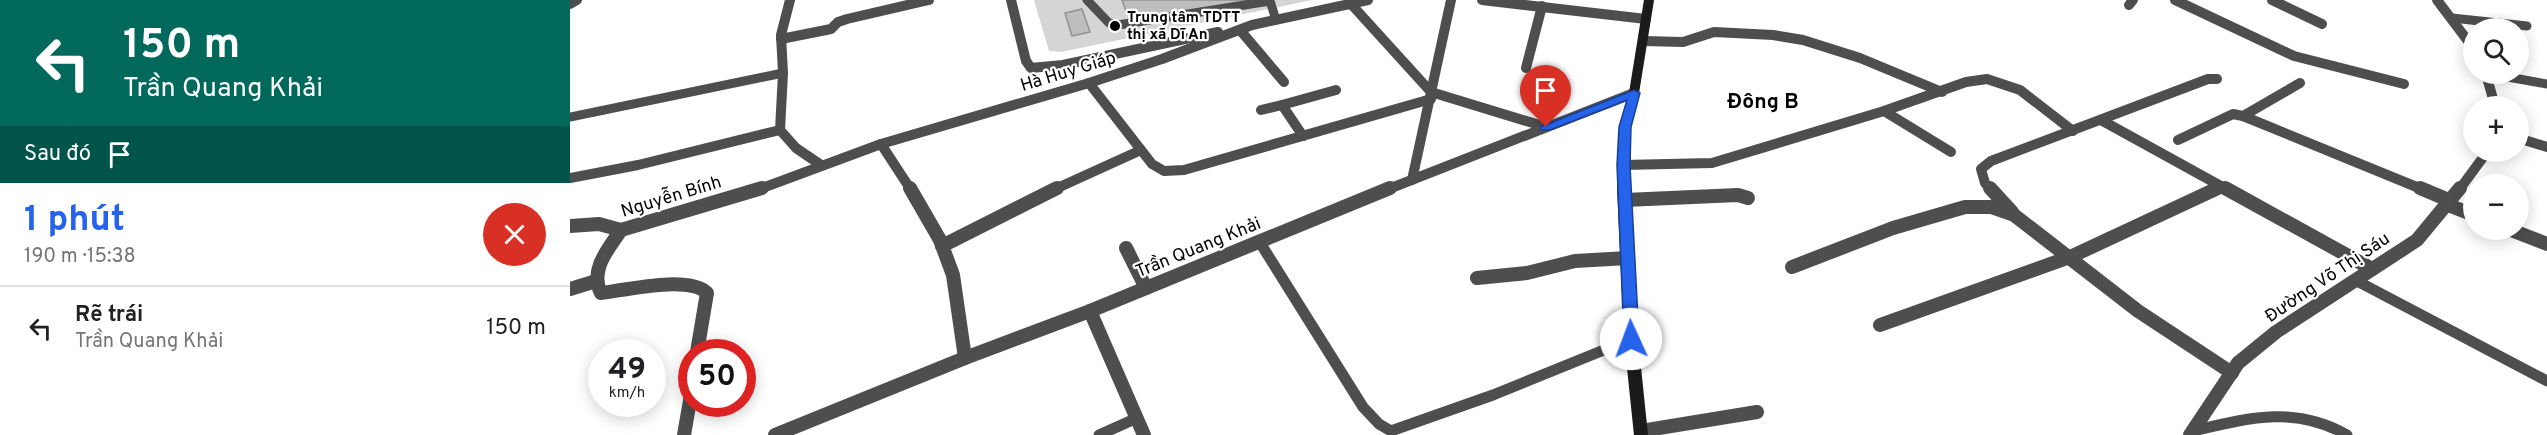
<!DOCTYPE html>
<html lang="vi">
<head>
<meta charset="utf-8">
<style>
  body { margin:0; font-family:Overpass,sans-serif; background:#f6f6f6; color:#202124; height:100vh; display:flex; flex-direction:column; font-size:22px; white-space:nowrap }
  * { box-sizing:border-box; margin:0 }
  p { font-size:20px; color:#757577 }
  .icon { flex:none; width:33px; height:33px; fill:none; stroke:currentColor; stroke-width:2; stroke-linecap:round; stroke-linejoin:round }
  .map { position:relative; flex:1; overflow:hidden }
  .sheet { display:flex; flex-direction:column; background:#fff; width:570px }
  .sheet>* { flex:none }
  .guide { background:#00695c; color:#fff; overflow:hidden }
  .controls { position:absolute; left:1893px; top:18px; display:grid; gap:12px }
  .controls a { display:grid; place-items:center; width:66px; height:66px; border-radius:50%; background:#fff; box-shadow:0 3px 15px #0003; font-size:30px }
  .speed { position:absolute; left:18px; top:339px; display:flex; gap:12px; font-size:30px; font-weight:700; text-align:center }
  .speed>* { display:grid; place-content:center; width:78px; height:78px; border-radius:50%; background:#fff; box-shadow:0 3px 15px #0003; line-height:1 }
  .speed small { font-size:15px; font-weight:400 }
  .speed .limit { border:9px solid #d22; background:#fff; color:#111 }
  .pin { position:absolute; display:grid; place-items:center; width:51px; height:51px; color:#fff; margin:-62px -26px; border-radius:50% 50% 50% 0; rotate:-45deg; box-shadow:0 0 6px #0007 }
  .pin .icon { rotate:45deg }
  .me { position:absolute; width:66px; margin:-33px; rotate:358deg; stroke-linejoin:round; filter:drop-shadow(0 0 4px #0008) }
  .turn { display:flex; align-items:center; gap:21px; height:126px; padding:0 24px; font-size:27px }
  .turn .icon { width:78px; height:78px; stroke-width:2.5 }
  .turn b { display:block; font-size:42px; line-height:51px }
  .then { display:flex; align-items:center; height:57px; padding:0 24px; background:#0003; gap:12px; font-size:22px }
  .round { display:grid; place-items:center; flex:none; width:63px; height:63px; border-radius:32px; background:#f6f6f6 }
  .headline { display:flex; align-items:center; justify-content:space-between; height:102px; padding:0 24px }
  h1 { font-size:36px; font-weight:700; line-height:45px; color:#2563eb }
  ul { padding:0; list-style:none }
  li { display:flex; align-items:center; gap:18px; height:84px; padding:0 24px; border-top:2px solid #e0e0e0 }
  li div { flex:1 }
  li b { display:block; font-size:22px }
  li em { font-style:normal }
  main { display:flex; flex:1; min-height:0 }
  .map>svg:first-child { display:block }
  .green { fill:#d5d5d5 }
  .building { fill:#bebebe; stroke:#929292; stroke-width:1.5 }
  .lines { fill:none; stroke-linecap:round; stroke-linejoin:round }
  .lane-far1 { stroke:#4e4e4e; stroke-width:9 }
  .lane { stroke:#4e4e4e; stroke-width:11 }
  .street-far1 { stroke:#4e4e4e; stroke-width:10 }
  .street { stroke:#4e4e4e; stroke-width:14 }
  .secondary-far1 { stroke:#1b1b1b; stroke-width:10 }
  .secondary { stroke:#1b1b1b; stroke-width:14 }
  .route { fill:#2563eb; stroke:#184099; stroke-width:1.5 }
  .poi-dot { fill:#000; stroke:#fff; stroke-width:2 }
  .labels { text-anchor:middle; stroke-width:4.5; stroke-linejoin:round; paint-order:stroke }
  .far-poi-label { font-size:15px; font-weight:bold; fill:#000; stroke:#fff; text-anchor:start }
  .street-label { font-size:18px; fill:#000; stroke:#fff }
  .quarter-label { font-size:21px; font-weight:bold; fill:#000; stroke:#fff }
</style>
</head>
<body>
<main>
<section class="sheet">
<div class="guide">
<div class="turn"><svg class="icon" aria-label="left" viewBox="0 0 24 24"><path d="M17 20v-9H6M10 6l-5 5 5 5"/></svg><div><b>150 m</b>Trần Quang Khải</div></div>
<div class="then">Sau đó<svg class="icon" aria-label="arrive" viewBox="0 0 24 24"><path d="M6 21V4h12l-3 4 3 4H6"/></svg></div>
</div>
<div class="headline"><div><h1>1 phút</h1><p>190 m · 15:38</p></div><a class="round" style="background:#d93025;color:#fff"><svg class="icon" aria-label="close" viewBox="0 0 24 24"><path d="M6 6l12 12M18 6L6 18"/></svg></a></div>
<ul>
<li><svg class="icon" aria-label="left" viewBox="0 0 24 24"><path d="M17 20v-9H6M10 6l-5 5 5 5"/></svg><div><b>Rẽ trái</b><p>Trần Quang Khải</p></div><em>150 m</em></li>
</ul>
</section>
<div class="map">
<svg width="1977" height="435" viewBox="0 0 1977 435">
  <rect width="100%" height="100%" fill="#fff"/>
  <path class="green" d="M 464,0 L 742,0 L 491,52 L 479,51 Z"/>
  <g class="building">
    <path d="M 552,0 L 691,0 L 609,13 L 568,15 L 557,14 Z"/>
    <path d="M 512,9 L 520,32 L 502,36 L 495,13 Z"/>
  </g>
  <g class="lines">
    <g class="lane-far1">
      <path d="M 517,0 L 539,23 L 548,25 L 700,1 L 706,20"/>
      <path d="M 1882,18 L 1957,26"/>
      <path d="M 1921,74 L 1977,84"/>
      <path d="M 0,117 L 213,73"/>
    </g>
    <g class="lane">
      <path d="M 689,241 L 793,407 L 809,424 L 821,431 L 923,395 L 1061,339"/>
      <path d="M 1785,280 L 1977,381"/>
      <path d="M 1623,431 C 1678,418 1725,405 1777,435"/>
      <path d="M 529,435 L 567,418"/>
    </g>
    <g class="street-far1">
      <path d="M 220,0 L 211,35 L 213,73 L 210,130 L 226,148 L 251,165"/>
      <path d="M 441,0 L 456,61 L 461,68 L 493,65 L 648,32"/>
      <path d="M 912,0 L 1076,19"/>
      <path d="M 1605,0 L 1724,56 L 1834,84"/>
      <path d="M 1702,0 L 1752,24"/>
      <path d="M 1867,0 L 1904,49"/>
      <path d="M 0,4 L 7,0"/>
      <path d="M 781,4 L 861,92 L 976,127"/>
      <path d="M 1559,5 L 1563,0"/>
      <path d="M 670,30 L 714,82"/>
      <path d="M 211,39 L 261,29 L 268,22 L 277,19 L 359,0"/>
      <path d="M 1073,41 L 1113,42 L 1144,32 L 1203,35 L 1233,40 L 1290,58 L 1372,92"/>
      <path d="M 956,68 L 972,6"/>
      <path d="M 1916,74 L 1925,106"/>
      <path d="M 519,83 L 582,164 L 594,171 L 614,170 L 861,99"/>
      <path d="M 691,110 L 712,105"/>
      <path d="M 1314,111 L 1381,152"/>
      <path d="M 1673,116 L 1730,83"/>
      <path d="M 1531,120 L 1658,190"/>
      <path d="M 733,136 L 712,105 L 766,90"/>
      <path d="M 1948,138 L 1977,147"/>
      <path d="M 1608,140 L 1663,114 L 1673,116 L 1854,190"/>
      <path d="M 311,144 L 519,83 L 592,59 L 682,25 L 798,0"/>
      <path d="M 1053,165 L 1142,163 L 1314,111 L 1396,82 L 1417,79 L 1450,90 L 1503,131"/>
      <path d="M 0,178 L 68,165 L 210,130"/>
      <path d="M 842,180 L 881,0"/>
      <path d="M 187,190 L 311,144 L 341,190"/>
      <path d="M 483,190 L 571,150"/>
      <path d="M 816,190 L 1064,93"/>
      <path d="M 1421,190 L 1415,183 L 1411,169 L 1421,161 L 1638,79 L 1647,79"/>
      <path d="M 1645,190 L 1651,187"/>
      <path d="M 1889,190 L 1917,152"/>
    </g>
    <g class="street">
      <path d="M 340,188 L 370,240 L 383,275 L 395,358"/>
      <path d="M 1420,188 L 1442,212"/>
      <path d="M 1655,188 L 1802,269"/>
      <path d="M 1850,188 L 1881,201"/>
      <path d="M 1055,200 L 1168,195 L 1178,198"/>
      <path d="M 1878,205 L 1904,215"/>
      <path d="M 0,226 L 29,224 L 51,230"/>
      <path d="M 1941,230 L 1977,244"/>
      <path d="M 372,246 L 487,188"/>
      <path d="M 556,248 L 576,288"/>
      <path d="M 1222,267 L 1323,228 L 1395,207 L 1421,207 L 1444,215 L 1568,311 L 1662,373"/>
      <path d="M 907,278 L 957,273 L 1005,261 L 1058,258"/>
      <path d="M 0,289 L 26,281"/>
      <path d="M 520,311 L 574,435"/>
      <path d="M 1310,325 L 1500,257 L 1648,188"/>
      <path d="M 127,352 L 137,293 C 119,275 56,290 31,293 C 19,270 39,248 51,230 L 192,188"/>
      <path d="M 1071,431 L 1187,412"/>
      <path d="M 114,435 L 122,389"/>
      <path d="M 205,435 L 395,358 L 520,311 L 820,188"/>
      <path d="M 1620,435 L 1668,363 L 1706,332 L 1847,240 L 1890,188"/>
    </g>
    <path class="secondary-far1" d="M 1054,190 L 1055,127 L 1064,93 L 1079,0"/>
    <path class="secondary" d="M 1054,188 L 1061,339 L 1071,435"/>
  </g>
  <path class="route" d="M 1064,90 L 1070,93 L 1061,127 L 1060,165 L 1069,339 L 1067,343 L 1056,343 L 1054,339 L 1047,165 L 1049,127 L 1057,100 L 980,130 L 971,130 L 970,127 Z"/>
  <circle class="poi-dot" cx="545" cy="26" r="6"/>
  <g class="labels">
    <g class="far-poi-label">
      <text x="557" y="22">Trung tâm TDTT<tspan x="557" dy="17">thị xã Dĩ An</tspan></text>
    </g>
    <g class="street-label">
      <text transform="translate(498 71) rotate(-17)" y="6">Hà Huy Giáp</text>
      <text transform="translate(101 196) rotate(-17)" y="6">Nguyễn Bính</text>
      <text transform="translate(628 247) rotate(-22)" y="6">Trần Quang Khải</text>
      <text transform="translate(1757 277) rotate(-34)" y="6">Đường Võ Thị Sáu</text>
    </g>
    <g class="quarter-label">
      <text x="1193" y="108">Đông B</text>
    </g>
  </g>
</svg>
<div class="controls">
<a><svg class="icon" aria-label="search" viewBox="0 0 24 24"><circle cx="10" cy="10" r="6"/><path d="M15 15l6 6"/></svg></a>
<a>+</a>
<a>−</a>
</div>
<div class="speed"><div>49<small>km/h</small></div><div class="limit">50</div></div>
<div class="pin" style="left:976px;top:127px;background:#d93025"><svg class="icon" aria-label="arrive" viewBox="0 0 24 24"><path d="M6 21V4h12l-3 4 3 4H6"/></svg></div>
<svg class="me" style="left:1061px;top:339px" viewBox="-20 -20 40 40"><circle r="19" fill="#fff"/><path d="M0-13L10 11 0 6-10 11z" fill="#2563eb"/></svg>
</div>
</main>
</body>
</html>
